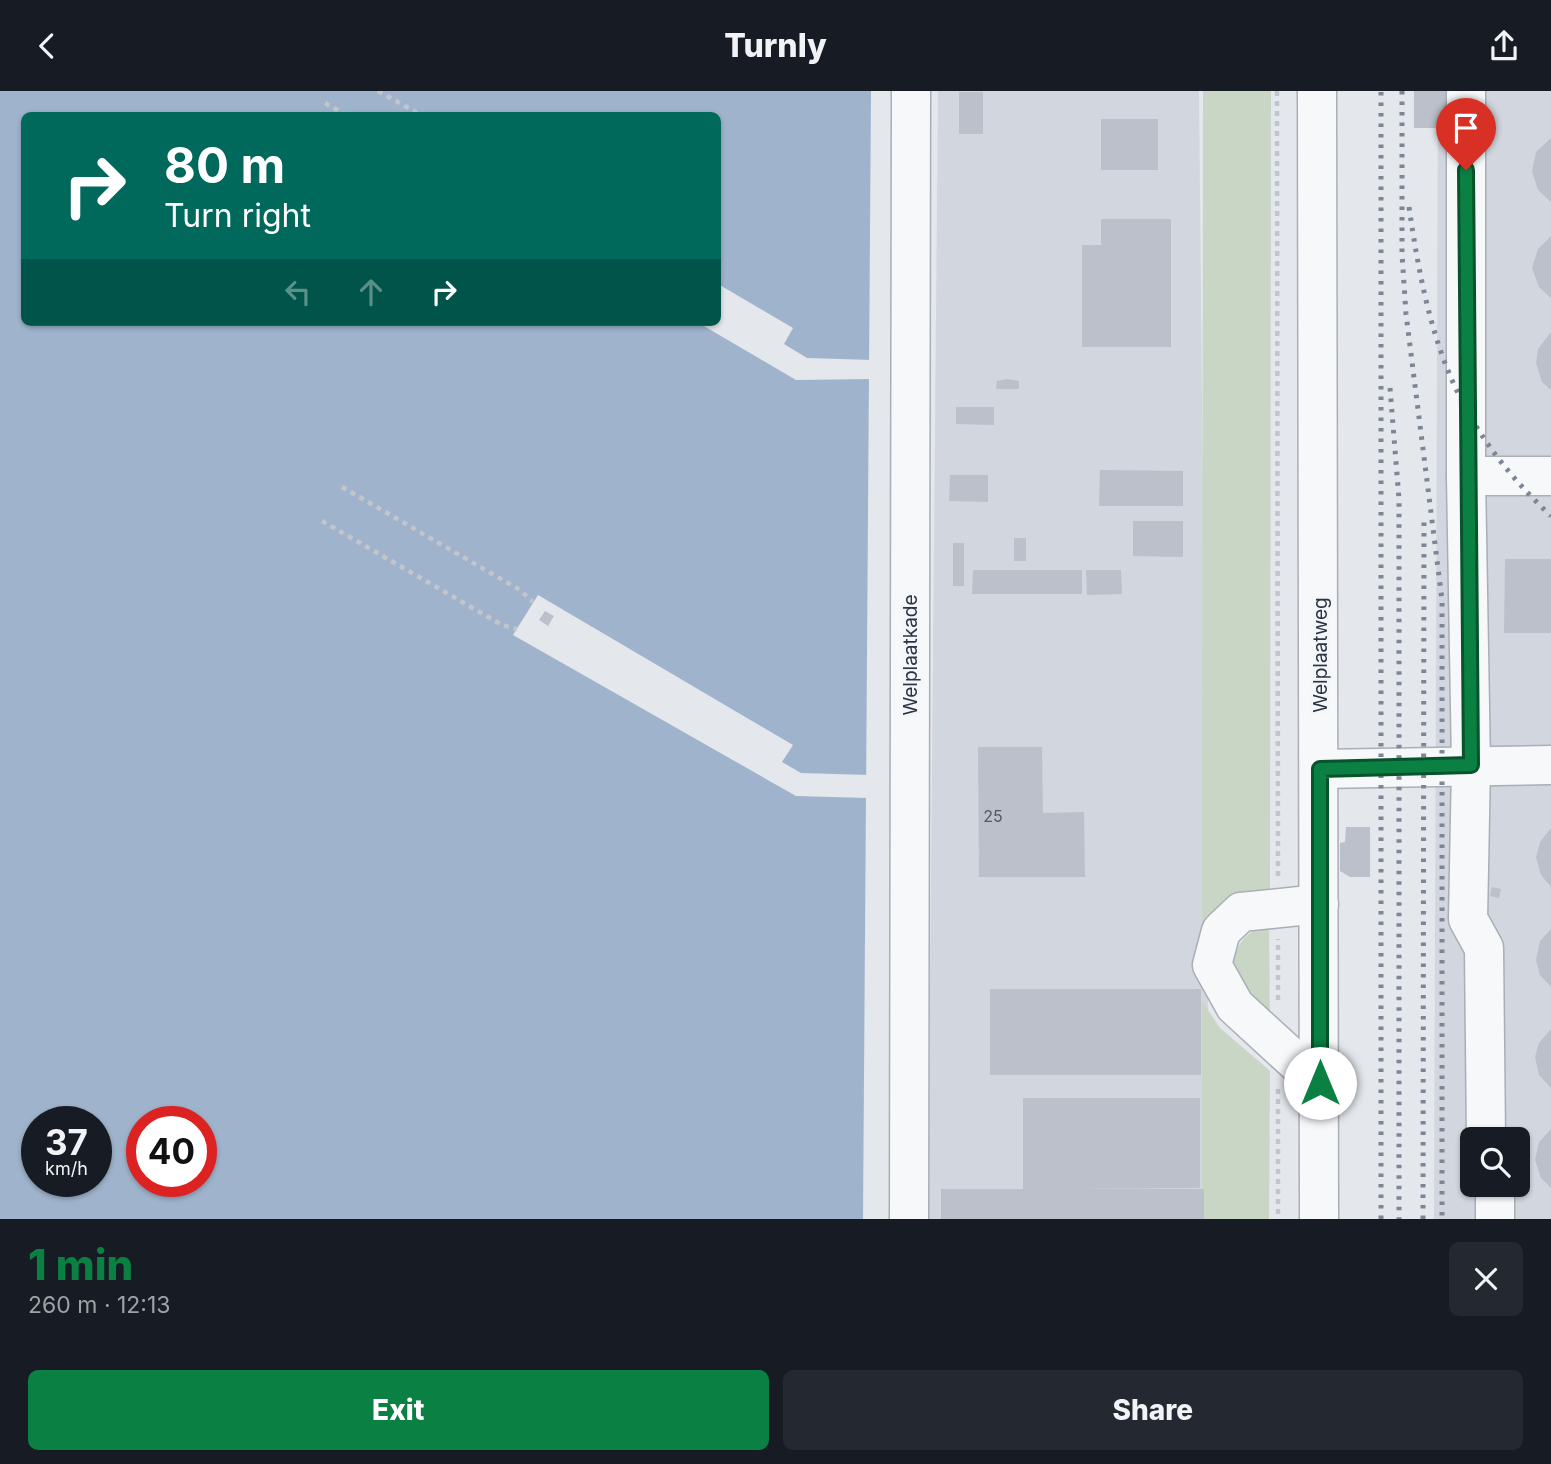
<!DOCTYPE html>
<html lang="en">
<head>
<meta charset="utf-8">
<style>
  body { margin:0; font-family:Inter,sans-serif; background:#242831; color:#f1f3f6; height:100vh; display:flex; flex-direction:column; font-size:26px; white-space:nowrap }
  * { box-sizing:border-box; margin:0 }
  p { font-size:23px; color:#9ea1a6 }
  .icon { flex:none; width:38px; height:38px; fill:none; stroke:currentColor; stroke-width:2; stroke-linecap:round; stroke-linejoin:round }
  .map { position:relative; height:1128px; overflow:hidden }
  .sheet { display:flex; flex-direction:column; background:#171b24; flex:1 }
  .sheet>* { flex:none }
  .banner { position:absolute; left:21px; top:21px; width:700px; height:214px; border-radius:10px; box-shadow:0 2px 5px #0004; background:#00695c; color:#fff; overflow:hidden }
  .tools { position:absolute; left:1460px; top:1036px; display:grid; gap:14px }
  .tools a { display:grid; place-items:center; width:70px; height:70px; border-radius:10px; background:#171b24; box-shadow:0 2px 5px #0004; font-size:35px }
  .speed { position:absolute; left:21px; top:1015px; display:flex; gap:14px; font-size:35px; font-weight:700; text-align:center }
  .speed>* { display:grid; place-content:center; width:91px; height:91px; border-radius:50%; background:#171b24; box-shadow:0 2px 5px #0004; line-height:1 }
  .speed small { font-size:18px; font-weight:400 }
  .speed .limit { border:10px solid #d22; background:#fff; color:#111 }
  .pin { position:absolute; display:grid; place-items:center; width:60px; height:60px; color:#fff; margin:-72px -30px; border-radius:50% 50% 50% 0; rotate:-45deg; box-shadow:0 0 7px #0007 }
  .pin .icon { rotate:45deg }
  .me { position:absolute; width:77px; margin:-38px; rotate:0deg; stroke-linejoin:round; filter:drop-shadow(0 0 5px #0008) }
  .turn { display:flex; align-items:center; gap:24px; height:147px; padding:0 28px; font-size:32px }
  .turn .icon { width:91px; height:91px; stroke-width:2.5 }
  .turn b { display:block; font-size:49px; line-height:60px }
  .lanes { display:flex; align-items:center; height:66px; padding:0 28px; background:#0003; justify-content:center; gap:35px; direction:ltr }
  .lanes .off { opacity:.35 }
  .round { display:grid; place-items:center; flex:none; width:74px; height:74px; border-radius:10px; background:#242831 }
  .overview { display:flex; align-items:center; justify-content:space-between; height:119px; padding:0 28px }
  h1 { font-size:42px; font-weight:800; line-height:52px; color:#0b8043 }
  .action { display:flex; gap:14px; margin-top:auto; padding:14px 28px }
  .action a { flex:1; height:80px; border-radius:10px; background:#0b8043; color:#fff; font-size:28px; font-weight:800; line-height:80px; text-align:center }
  .action a+a { background:#242831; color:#f1f3f6 }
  header { display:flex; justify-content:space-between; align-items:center; height:91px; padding:0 28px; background:#171b24; font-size:32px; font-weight:800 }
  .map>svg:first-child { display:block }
  .built { fill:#d2d6de; fill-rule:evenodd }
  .green { fill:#c9d6c5 }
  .water { fill:#9fb4cc; fill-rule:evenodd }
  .pier { fill:#e4e7ec }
  .building { fill:#bbc0ca }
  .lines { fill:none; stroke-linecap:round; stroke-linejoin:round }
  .minor-casing { stroke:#a9aeb7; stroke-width:41 }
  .path { stroke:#c2c5cb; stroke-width:4.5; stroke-dasharray:5 5; stroke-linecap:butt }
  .minor { stroke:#f7f8fa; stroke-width:38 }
  .rail { stroke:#7d8696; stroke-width:5; stroke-dasharray:3.5 7; stroke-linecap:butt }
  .route-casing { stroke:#07532c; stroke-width:18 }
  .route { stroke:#0b8043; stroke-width:12 }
  .labels { text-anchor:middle; stroke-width:7; stroke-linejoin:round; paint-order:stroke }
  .number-label { font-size:16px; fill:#4f5766 }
  .street-label { font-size:19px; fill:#2b3445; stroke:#f4f6f9 }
</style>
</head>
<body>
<header><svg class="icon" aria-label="back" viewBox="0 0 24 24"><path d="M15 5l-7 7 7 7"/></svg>Turnly<svg class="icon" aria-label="share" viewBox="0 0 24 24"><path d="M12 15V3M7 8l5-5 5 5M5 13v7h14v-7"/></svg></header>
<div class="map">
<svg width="1551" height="1128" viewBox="0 0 1551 1128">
  <rect width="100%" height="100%" fill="#e4e7ec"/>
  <g class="built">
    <path d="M 938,0 L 1199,0 L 1210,1128 L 928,1128 Z"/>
    <path d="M 1438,0 L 1551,0 L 1551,1128 L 1434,1128 ZM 1472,1048 L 1517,1048 L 1517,1094 L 1472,1094 Z"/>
  </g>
  <g class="green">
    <path d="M 1203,0 L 1271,0 L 1270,801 L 1202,850 Z"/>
    <path d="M 1269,834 L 1270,938 L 1230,888 C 1234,861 1239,841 1269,834 Z"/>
    <path d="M 1202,910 L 1220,937 L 1270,980 L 1269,1128 L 1202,1128 Z"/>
  </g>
  <path class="water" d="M 0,0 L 871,0 L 863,1128 L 0,1128 ZM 24,24 L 718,24 L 718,231 L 24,231 ZM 37,1031 L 96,1031 L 96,1090 L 37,1090 ZM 142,1031 L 201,1031 L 201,1090 L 142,1090 Z"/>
  <g class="pier">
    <path d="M 718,193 L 793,237 L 784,253 L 807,267 L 872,269 L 872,288 L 796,289 L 697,231 L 718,231 Z"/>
    <path d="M 538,504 L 793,654 L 782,671 L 801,682 L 869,684 L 868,707 L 796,705 L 513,544 Z"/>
  </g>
  <g class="building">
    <rect x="1414" y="0" width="43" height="37"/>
    <rect x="959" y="1" width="24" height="42"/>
    <rect x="1101" y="28" width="57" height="51"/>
    <path d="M 1551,47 L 1551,111 L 1538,99 L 1532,80 L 1536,61 Z"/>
    <path d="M 1101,128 L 1171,128 L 1171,256 L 1082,256 L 1082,154 L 1101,154 Z"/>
    <path d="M 1551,145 L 1551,207 L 1539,196 L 1532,177 L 1538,158 Z"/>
    <path d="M 1551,241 L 1551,299 L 1542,291 L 1536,272 L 1538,258 Z"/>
    <path d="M 1007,288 L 1019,290 L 1019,298 L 996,298 L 997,290 Z"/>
    <path d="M 956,316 L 994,316 L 994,334 L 956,333 Z"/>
    <path d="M 1100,379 L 1183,380 L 1183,415 L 1099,415 Z"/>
    <path d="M 950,384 L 988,384 L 988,411 L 949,410 Z"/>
    <path d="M 1133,430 L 1183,430 L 1183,466 L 1133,465 Z"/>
    <rect x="1014" y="447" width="12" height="23"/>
    <rect x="953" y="452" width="11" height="43"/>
    <path d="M 1505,468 L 1551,468 L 1551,542 L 1504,542 Z"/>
    <path d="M 973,479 L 1082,479 L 1082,503 L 972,503 Z"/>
    <path d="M 1086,479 L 1121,479 L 1122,503 L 1087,504 Z"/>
    <path d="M 545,520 L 554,525 L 548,535 L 539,529 Z"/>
    <path d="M 978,656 L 1042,656 L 1043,722 L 1084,721 L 1085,786 L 979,786 Z"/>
    <path d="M 1346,736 L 1370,736 L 1370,786 L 1350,786 L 1340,780 L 1340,752 L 1345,751 Z"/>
    <path d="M 1551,737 L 1551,796 L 1541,784 L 1536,766 L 1540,751 Z"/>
    <path d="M 1492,796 L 1501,798 L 1499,807 L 1490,805 Z"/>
    <path d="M 1551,838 L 1551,896 L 1540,884 L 1536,869 L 1540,850 Z"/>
    <rect x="990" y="898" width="211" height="86"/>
    <path d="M 1551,938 L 1551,997 L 1539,984 L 1535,966 L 1539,952 Z"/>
    <path d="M 1023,1007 L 1200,1007 L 1200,1097 L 1066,1098 L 1204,1098 L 1204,1128 L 941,1128 L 941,1098 L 1023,1098 Z"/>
    <path d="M 1551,1038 L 1551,1097 L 1541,1087 L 1535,1069 L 1539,1051 Z"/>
  </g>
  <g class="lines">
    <g class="minor-casing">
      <g id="minor">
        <path d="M 1317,0 L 1319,1128"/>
        <path d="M 1466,0 L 1466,385 L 1471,674 L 1468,828 L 1484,857 L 1486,1048"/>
        <path d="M 1466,385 L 1551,385"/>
        <path d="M 1320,678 L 1551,674"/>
        <path d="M 1319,813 L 1241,821 L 1221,840 L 1212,874 L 1235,915 L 1319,992"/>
        <path d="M 1495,1094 L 1495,1128"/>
        <path d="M 909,1128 L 911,0"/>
      </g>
    </g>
    <g class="path">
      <path d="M 378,0 L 421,24"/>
      <path d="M 1277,0 L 1278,787"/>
      <path d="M 325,12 L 346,24"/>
      <path d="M 342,396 L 520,499 L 533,511"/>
      <path d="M 322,430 L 502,534 L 517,538"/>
      <path d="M 1278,909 L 1278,848"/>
      <path d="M 1278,998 L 1278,1128"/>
    </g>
    <use href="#minor" class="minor"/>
    <g class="rail">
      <path d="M 1402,0 L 1402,163 L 1406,223 L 1442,509 L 1442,1128"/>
      <path d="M 1409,116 C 1428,246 1452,332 1551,425"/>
      <path d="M 1390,297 L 1399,408 L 1399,1128"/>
      <path d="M 1381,1128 L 1381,0"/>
      <path d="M 1423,1128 L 1424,430"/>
    </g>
  </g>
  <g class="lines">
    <g class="route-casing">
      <path id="route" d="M 1320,992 L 1320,678 L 1471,674 L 1466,79"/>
    </g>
    <use href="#route" class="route"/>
  </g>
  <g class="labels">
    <g class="number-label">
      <text x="993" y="731">25</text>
    </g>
    <g class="street-label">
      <text transform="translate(910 564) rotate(-90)" y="7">Welplaatkade</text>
      <text transform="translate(1320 564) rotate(-90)" y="7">Welplaatweg</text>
    </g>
  </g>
</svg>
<div class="tools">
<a><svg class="icon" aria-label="search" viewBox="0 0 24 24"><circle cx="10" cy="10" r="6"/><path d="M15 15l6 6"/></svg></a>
</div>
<div class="speed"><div>37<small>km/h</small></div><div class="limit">40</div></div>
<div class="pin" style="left:1466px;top:79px;background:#d93025"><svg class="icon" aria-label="arrive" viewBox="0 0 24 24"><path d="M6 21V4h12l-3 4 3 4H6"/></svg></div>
<svg class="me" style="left:1320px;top:992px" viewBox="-20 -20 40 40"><circle r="19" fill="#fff"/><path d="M0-13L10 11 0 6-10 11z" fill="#0b8043"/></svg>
<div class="banner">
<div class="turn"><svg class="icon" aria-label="right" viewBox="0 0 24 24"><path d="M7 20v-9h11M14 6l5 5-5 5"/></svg><div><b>80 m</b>Turn right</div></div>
<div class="lanes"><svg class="icon off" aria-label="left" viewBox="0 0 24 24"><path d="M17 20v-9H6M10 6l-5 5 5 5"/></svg><svg class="icon off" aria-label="ahead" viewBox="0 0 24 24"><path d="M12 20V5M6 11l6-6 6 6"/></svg><svg class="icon" aria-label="right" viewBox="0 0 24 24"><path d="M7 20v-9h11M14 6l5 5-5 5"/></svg></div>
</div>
</div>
<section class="sheet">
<div class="overview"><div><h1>1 min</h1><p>260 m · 12:13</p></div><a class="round"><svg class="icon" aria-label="close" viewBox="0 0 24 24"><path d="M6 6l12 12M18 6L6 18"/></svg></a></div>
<div class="action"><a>Exit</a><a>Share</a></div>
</section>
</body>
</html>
